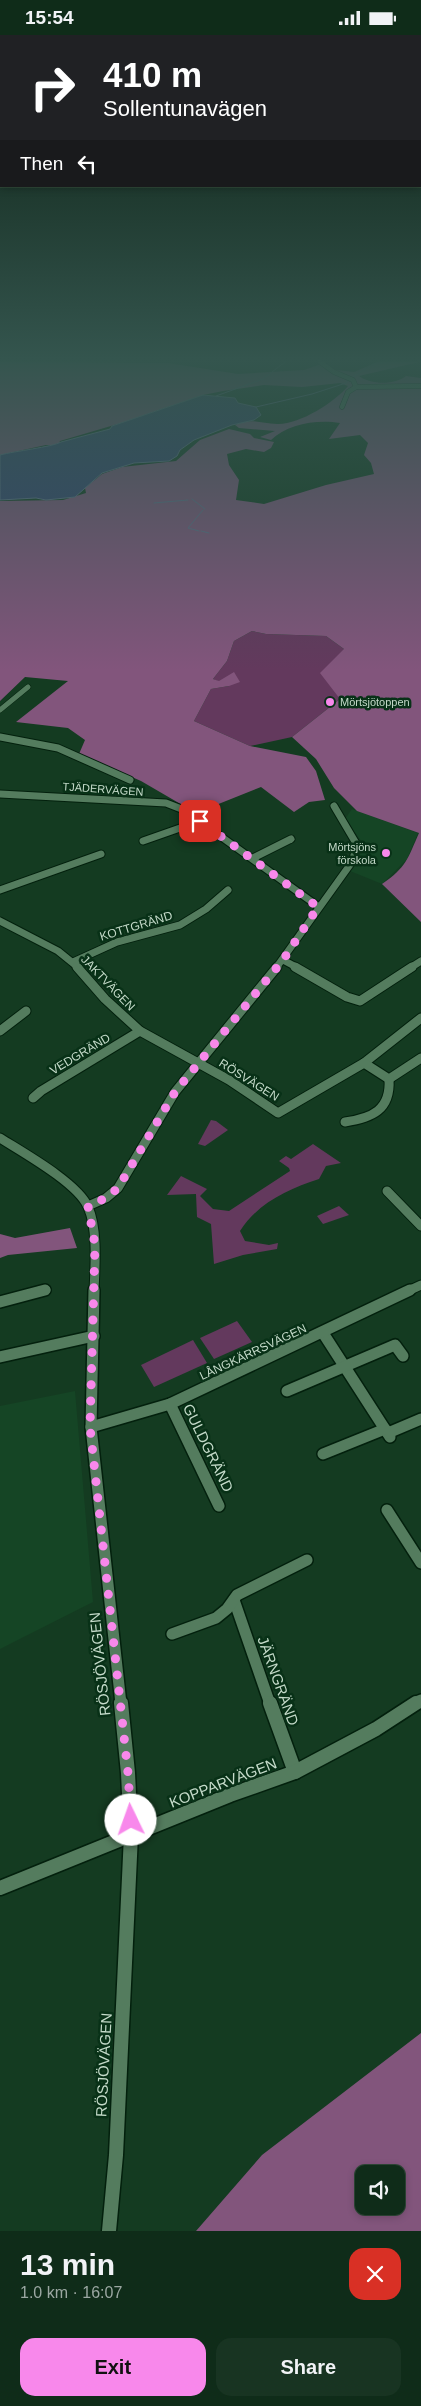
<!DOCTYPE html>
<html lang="en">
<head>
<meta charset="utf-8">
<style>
  body { margin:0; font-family:Arial,sans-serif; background:#183422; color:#f1f3f6; height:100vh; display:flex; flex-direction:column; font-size:19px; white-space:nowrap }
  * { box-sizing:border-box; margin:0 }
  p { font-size:16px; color:#9ba7a2 }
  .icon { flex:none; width:28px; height:28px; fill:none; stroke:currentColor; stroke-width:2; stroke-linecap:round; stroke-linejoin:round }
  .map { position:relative; height:2196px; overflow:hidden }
  .sheet { display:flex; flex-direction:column; background:#0f2c19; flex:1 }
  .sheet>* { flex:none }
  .banner { position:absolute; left:0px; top:0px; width:421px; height:152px; box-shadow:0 2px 8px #0003,0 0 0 1px #2f4838; background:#202124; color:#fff; overflow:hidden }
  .controls { position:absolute; left:355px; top:2130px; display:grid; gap:10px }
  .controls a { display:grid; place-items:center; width:50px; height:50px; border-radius:10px; background:#0f2c19; box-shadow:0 2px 8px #0003,0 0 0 1px #2f4838; font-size:25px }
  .pin { position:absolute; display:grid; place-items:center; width:42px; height:42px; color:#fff; margin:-21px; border-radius:10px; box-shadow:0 2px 8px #0006 }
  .me { position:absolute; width:55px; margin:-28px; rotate:357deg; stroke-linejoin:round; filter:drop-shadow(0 0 4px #0008) }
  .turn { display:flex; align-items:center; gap:18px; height:105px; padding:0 20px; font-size:22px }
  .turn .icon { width:65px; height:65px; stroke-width:2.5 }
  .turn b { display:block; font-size:35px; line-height:42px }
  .then { display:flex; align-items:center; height:48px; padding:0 20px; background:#0003; gap:10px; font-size:19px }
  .round { display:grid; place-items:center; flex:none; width:52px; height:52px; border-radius:15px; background:#183422 }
  .head { display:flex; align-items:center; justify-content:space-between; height:85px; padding:0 20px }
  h1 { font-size:30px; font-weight:800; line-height:38px }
  .primary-button { display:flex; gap:10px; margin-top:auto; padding:10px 20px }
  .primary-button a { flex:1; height:58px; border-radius:15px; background:#f888eb; color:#111; font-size:20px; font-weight:800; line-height:58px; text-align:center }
  .primary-button a+a { background:#183422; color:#f1f3f6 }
  .status { display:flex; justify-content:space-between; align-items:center; height:35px; padding:0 25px; background:#0f2c19; direction:ltr }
  .status svg { height:14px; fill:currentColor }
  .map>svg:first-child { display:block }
  .built { fill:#154525 }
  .green { fill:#63395d }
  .forest { fill:#82557c; fill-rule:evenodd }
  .water { fill:#374372; stroke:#61708c }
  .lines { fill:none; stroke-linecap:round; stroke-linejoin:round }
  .stream { stroke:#61708c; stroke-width:1 }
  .minor-far5-casing { stroke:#03200d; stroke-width:5.5 }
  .minor-far4-casing { stroke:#03200d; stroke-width:6 }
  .minor-far3-casing { stroke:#03200d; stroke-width:9 }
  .minor-far2-casing { stroke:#03200d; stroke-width:11 }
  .minor-far1-casing { stroke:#03200d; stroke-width:14 }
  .minor-casing { stroke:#03200d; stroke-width:17 }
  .minor-far5 { stroke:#547c5e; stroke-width:4.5 }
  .minor-far4 { stroke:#547c5e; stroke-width:5 }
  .minor-far3 { stroke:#547c5e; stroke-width:7 }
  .minor-far2 { stroke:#547c5e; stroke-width:9 }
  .minor-far1 { stroke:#547c5e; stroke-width:11 }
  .minor { stroke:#547c5e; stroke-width:14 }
  .route { stroke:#f888eb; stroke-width:9; stroke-dasharray:0 16.2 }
  .poi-dot { fill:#f888eb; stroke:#083117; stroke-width:2 }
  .labels { text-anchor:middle; stroke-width:5; stroke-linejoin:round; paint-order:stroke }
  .far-poi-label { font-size:11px; fill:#c4dac9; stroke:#083117; text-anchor:start }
  .far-street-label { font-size:11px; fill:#c4dac9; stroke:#083117 }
  .street-label { font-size:12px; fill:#c4dac9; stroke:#083117 }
  .near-street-label { font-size:15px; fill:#c4dac9; stroke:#083117 }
</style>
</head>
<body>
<div class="status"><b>15:54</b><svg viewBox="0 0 49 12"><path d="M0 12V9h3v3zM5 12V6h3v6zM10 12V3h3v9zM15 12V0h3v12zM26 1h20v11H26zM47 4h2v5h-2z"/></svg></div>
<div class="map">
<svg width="421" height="2196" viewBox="0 0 421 2196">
  <rect width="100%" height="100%" fill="#143b21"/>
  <g class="built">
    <path d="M 352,774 L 418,798 L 407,824 L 382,849 L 350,836 L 365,811 L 345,784 Z"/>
    <path d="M 75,1356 L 93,1567 L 0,1614 L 0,1371 Z"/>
  </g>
  <g class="green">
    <path d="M 252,596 L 266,599 L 326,601 L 344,614 L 340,664 L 292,702 L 250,711 L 194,686 L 211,654 L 229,651 L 213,644 L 227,626 L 234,606 Z"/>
    <path d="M 211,1085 L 216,1086 L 228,1095 L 205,1111 L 198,1109 Z"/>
    <path d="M 313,1109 L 341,1128 L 326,1131 L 319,1144 C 288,1154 258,1168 240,1196 L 245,1206 L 269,1210 L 278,1208 L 277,1214 L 243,1220 L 214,1229 L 211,1189 L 197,1182 L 196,1159 L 167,1160 L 181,1141 L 207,1154 L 200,1161 L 213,1174 L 229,1176 L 290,1136 L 289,1133 L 279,1126 L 286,1121 L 291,1124 Z"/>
    <path d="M 339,1171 L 349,1180 L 323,1189 L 317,1181 Z"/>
    <path d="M 237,1286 L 252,1307 L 214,1324 L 200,1303 Z"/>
    <path d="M 193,1305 L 207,1328 L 154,1352 L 141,1330 Z"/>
  </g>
  <g class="forest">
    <path d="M 0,327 L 168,328 L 238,339 L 304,335 L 321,329 L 328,334 L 354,337 L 377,327 L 419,327 L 359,341 C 371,350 395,350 406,341 L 421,343 L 421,887 L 382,849 C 406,833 408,823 419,798 L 357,776 L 334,753 L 316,724 L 292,702 L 340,664 L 320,638 L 344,614 L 326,601 L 266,599 L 252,596 L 234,606 L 227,626 L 213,644 L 219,646 L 234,637 L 240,647 L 229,651 L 211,654 L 194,686 L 250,711 L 306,722 L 316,736 L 325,765 L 309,767 L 294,777 L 261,752 L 196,778 L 141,746 L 79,719 L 85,705 L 68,693 L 16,687 L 68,646 L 25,642 L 0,666 L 0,466 L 63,465 L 86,458 L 85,453 L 102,439 L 122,432 L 176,426 L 200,405 L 229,394 L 250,399 L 254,403 L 274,407 L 271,413 L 264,417 L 246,414 L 227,419 L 229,430 L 239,445 L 236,465 L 264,469 L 326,450 L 374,439 L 371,428 L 364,420 L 368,408 L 360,400 L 329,404 L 340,388 C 317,384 287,389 271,405 L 260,402 L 275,396 L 239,393 L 235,390 C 250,382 261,389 277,389 C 299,390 335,367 348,351 L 340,348 L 302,352 L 264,350 L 223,356 L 203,360 L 121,388 L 60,406 L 58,410 L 46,410 L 0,420 Z"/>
    <path d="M 70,1193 L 77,1213 L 8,1220 L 0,1223 L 0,1199 L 15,1203 Z"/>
    <path d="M 421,1998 L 421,2196 L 196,2196 L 262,2120 ZM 364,2139 L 396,2139 L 396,2171 L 364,2171 Z"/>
  </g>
  <path class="water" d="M 203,360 L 235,363 L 238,368 L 256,372 L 261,380 L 254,385 L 232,390 L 194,405 L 180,415 L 177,421 L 169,426 L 134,428 L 102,438 L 75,462 L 46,465 L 36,463 L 0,465 L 0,420 C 15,416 52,412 61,407 L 110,394 L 112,391 Z"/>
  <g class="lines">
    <g class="stream">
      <path d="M 351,343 L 372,330 L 384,327"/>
      <path d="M 216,361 L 263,344 L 285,327"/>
      <path d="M 256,372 L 312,359 L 346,348 L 348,344"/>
      <path d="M 192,464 L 205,474"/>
      <path d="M 154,468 L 188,465"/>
      <path d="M 199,496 L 188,493 L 203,475"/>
      <path d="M 201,496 L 209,498"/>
    </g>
    <g class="minor-far5-casing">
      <g id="minor-far5">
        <path d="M 320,327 L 334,337 L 353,345 L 356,352"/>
        <path d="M 342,372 L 348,357 L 356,352 L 421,351"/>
      </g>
    </g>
    <g class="minor-far4-casing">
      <path id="minor-far4" d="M 0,675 L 28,652"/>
    </g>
    <g class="minor-far3-casing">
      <g id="minor-far3">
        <path d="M 0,702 L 58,713 L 130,745"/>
        <path d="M 0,759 L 166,768 L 184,775 L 319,872"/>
        <path d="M 143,806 L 200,786"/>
        <path d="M 253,823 L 291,804"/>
        <path d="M 0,855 L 101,819"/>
        <path d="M 0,886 L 58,916 L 79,933"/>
        <path d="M 283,925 L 298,933"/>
        <path d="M 73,927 L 117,907 L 180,890 L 206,874 L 228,855"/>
        <path d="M 276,933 L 352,827 L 357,810 L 334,771"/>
        <path d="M 410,933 L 421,926"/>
      </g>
    </g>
    <g class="minor-far2-casing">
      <g id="minor-far2">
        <path d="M 77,932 L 105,964 L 140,996 L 229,1045 L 278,1078 L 364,1028 L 421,983"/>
        <path d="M 295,932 L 347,962 L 360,966 L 412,932"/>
        <path d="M 0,996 L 26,976"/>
        <path d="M 364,1028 L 389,1044 L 421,1023"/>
        <path d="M 33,1063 L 41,1056 L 140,996"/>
        <path d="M 345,1087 C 372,1083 391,1075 389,1044"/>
        <path d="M 0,1103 C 22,1117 78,1148 88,1172 C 98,1194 95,1232 94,1256"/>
        <path d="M 387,1156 L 421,1191"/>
        <path d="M 88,1171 L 106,1163 L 118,1153 L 175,1057 L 277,932"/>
        <path d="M 40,1256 L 46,1255"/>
        <path d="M 408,1256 L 421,1250"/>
      </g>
    </g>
    <g class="minor-far1-casing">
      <g id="minor-far1">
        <path d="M 94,1255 L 91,1392 L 121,1669"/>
        <path d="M 0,1267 L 45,1255"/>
        <path d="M 323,1298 L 390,1402"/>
        <path d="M 0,1322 L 94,1301"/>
        <path d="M 287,1356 L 395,1310 L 403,1321"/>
        <path d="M 170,1369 L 219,1471"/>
        <path d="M 91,1392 L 170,1369 L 410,1255"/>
        <path d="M 388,1398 L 421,1384"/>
        <path d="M 323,1419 L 385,1394"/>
        <path d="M 387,1475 L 421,1528"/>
        <path d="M 234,1565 L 270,1669"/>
        <path d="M 172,1599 L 216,1583 L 227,1574 L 237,1560 L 307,1525"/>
        <path d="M 414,1669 L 421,1665"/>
      </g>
    </g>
    <g class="minor-casing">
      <g id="minor">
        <path d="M 270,1668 L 295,1737"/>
        <path d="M 0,1853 L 230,1760 L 295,1737 L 376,1694 L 416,1668"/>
        <path d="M 109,2196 L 116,2120 L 131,1800 L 128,1738 L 121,1668"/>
      </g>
    </g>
    <use href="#minor-far5" class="minor-far5"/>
    <use href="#minor-far4" class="minor-far4"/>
    <use href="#minor-far3" class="minor-far3"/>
    <use href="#minor-far2" class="minor-far2"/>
    <use href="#minor-far1" class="minor-far1"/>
    <use href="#minor" class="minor"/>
  </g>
  <linearGradient id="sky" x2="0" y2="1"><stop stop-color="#0b2012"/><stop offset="0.51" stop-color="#34554e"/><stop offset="1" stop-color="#34554e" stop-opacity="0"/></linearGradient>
  <rect width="421" height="635" fill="url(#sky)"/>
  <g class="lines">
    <path class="route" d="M 131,1785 L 128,1738 L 90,1392 L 95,1210 L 88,1171 L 106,1163 L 118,1153 L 175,1057 L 283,925 L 318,872 L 200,786"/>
  </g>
  <g class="poi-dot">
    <circle cx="330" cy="667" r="5"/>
    <circle cx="386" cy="818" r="5"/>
  </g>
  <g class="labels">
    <g class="far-poi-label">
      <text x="340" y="671">Mörtsjötoppen</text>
      <text x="376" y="816" text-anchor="end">Mörtsjöns<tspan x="376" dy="13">förskola</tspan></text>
    </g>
    <g class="far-street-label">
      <text transform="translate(103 754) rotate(4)" y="4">TJÄDERVÄGEN</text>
    </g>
    <g class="street-label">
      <text transform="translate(136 891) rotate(-17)" y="4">KOTTGRÄND</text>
      <text transform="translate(108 948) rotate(46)" y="4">JAKTVÄGEN</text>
      <text transform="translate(80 1019) rotate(-31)" y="4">VEDGRÄND</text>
      <text transform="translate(249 1045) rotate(32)" y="4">RÖSVÄGEN</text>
      <text transform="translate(253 1317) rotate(-25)" y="4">LÅNGKÄRRSVÄGEN</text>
    </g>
    <g class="near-street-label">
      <text transform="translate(208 1413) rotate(64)" y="5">GULDGRÄND</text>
      <text transform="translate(100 1629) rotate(-96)" y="5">RÖSJÖVÄGEN</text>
      <text transform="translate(278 1646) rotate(70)" y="5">JÄRNGRÄND</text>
      <text transform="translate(223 1748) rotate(-21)" y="5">KOPPARVÄGEN</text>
      <text transform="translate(104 2030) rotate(-87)" y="5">RÖSJÖVÄGEN</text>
    </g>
  </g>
</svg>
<div class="controls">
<a><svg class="icon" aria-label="sound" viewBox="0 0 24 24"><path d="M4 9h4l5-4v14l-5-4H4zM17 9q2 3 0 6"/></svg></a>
</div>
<div class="pin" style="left:200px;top:786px;background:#d93025"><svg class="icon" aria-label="arrive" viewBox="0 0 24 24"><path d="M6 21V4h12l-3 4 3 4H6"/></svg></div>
<svg class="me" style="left:131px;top:1785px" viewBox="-20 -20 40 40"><circle r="19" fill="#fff"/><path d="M0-13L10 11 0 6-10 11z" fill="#f888eb"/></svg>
<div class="banner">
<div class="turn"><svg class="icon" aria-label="right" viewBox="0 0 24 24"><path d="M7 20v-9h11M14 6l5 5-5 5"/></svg><div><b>410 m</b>Sollentunavägen</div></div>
<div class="then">Then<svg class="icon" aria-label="left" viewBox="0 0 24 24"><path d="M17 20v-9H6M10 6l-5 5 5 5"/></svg></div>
</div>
</div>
<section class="sheet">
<div class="head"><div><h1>13 min</h1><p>1.0 km · 16:07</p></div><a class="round" style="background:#d93025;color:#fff"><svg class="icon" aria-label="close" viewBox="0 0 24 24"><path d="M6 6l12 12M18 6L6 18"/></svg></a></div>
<div class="primary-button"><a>Exit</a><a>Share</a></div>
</section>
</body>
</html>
